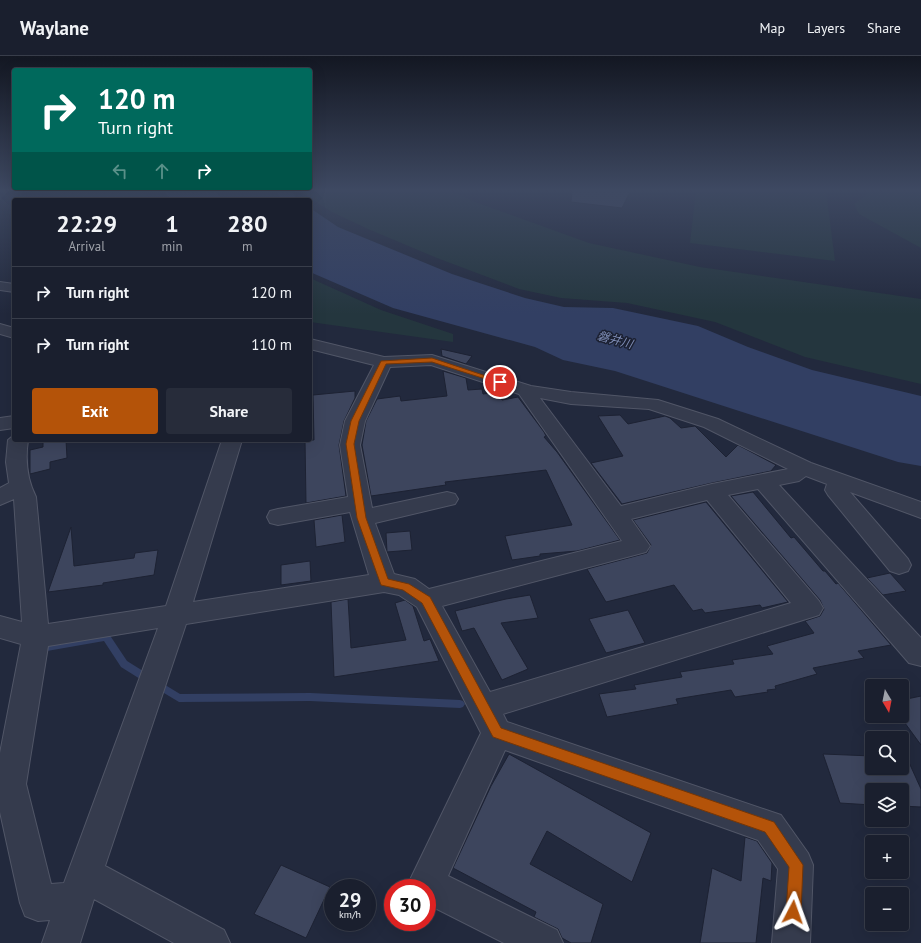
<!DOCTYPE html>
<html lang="en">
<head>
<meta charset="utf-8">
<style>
  body { margin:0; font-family:"PT Sans","Noto Sans JP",sans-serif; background:#272c3a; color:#f1f3f6; height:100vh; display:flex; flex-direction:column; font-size:15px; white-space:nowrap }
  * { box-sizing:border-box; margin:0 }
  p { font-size:13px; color:#9fa2aa }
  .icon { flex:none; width:22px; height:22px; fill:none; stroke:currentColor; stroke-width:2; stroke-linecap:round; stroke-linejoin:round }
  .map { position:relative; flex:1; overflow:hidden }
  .sheet { position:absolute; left:12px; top:142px; width:300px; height:244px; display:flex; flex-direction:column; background:#1a1f2e; border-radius:4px; box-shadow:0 4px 16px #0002,0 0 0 1px #383d4a }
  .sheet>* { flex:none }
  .hud { position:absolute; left:12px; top:12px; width:300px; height:122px; border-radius:4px; box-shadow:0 4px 16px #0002,0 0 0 1px #383d4a; background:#00695c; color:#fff; overflow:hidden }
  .needle { width:26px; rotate:170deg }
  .fabs { position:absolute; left:865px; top:623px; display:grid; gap:8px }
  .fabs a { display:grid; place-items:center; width:44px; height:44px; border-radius:4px; background:#1a1f2e; box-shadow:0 4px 16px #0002,0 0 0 1px #383d4a; font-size:20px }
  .speed { position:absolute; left:324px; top:823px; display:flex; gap:8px; font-size:20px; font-weight:700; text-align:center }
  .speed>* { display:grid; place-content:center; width:52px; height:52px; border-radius:50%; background:#1a1f2e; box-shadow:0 4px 16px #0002,0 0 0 1px #383d4a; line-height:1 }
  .speed small { font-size:10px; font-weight:400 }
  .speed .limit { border:6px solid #d22; background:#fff; color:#111 }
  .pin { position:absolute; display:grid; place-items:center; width:34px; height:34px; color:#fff; margin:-17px; border:2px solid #fff; border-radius:50%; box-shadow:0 1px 4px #0007 }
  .me { position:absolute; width:44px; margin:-22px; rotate:4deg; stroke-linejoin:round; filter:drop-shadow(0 0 3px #0008) }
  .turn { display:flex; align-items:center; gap:14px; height:84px; padding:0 20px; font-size:18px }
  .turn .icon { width:52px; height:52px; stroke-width:2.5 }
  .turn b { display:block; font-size:28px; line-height:34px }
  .lanes { display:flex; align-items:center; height:38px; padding:0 20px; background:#0003; justify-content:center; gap:20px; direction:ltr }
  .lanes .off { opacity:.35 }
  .eta { display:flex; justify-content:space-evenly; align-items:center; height:68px; text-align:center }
  .eta b { font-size:24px; font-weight:700; line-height:28px }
  .primary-button { display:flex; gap:8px; margin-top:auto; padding:8px 20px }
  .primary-button a { flex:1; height:46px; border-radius:4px; background:#b45309; color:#fff; font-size:16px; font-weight:700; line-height:46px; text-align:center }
  .primary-button a+a { background:#272c3a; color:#f1f3f6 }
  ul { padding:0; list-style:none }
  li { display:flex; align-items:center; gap:12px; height:52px; padding:0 20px; border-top:1px solid #383d4a }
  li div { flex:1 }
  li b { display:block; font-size:15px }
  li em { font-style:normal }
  header { display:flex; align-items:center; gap:24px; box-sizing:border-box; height:56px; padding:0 20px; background:#1a1f2e; border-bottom:1px solid #383d4a }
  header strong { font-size:19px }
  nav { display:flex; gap:22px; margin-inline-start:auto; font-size:14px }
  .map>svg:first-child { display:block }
  .green { fill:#24363e }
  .water { fill:#323f63 }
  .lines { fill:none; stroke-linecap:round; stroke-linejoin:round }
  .stream { fill:#323f63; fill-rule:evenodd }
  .building { fill:#3d455d; stroke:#1d2233 }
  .minor-casing { stroke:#515667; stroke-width:2 }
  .minor { fill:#353b4d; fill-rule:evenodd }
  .route { fill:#b45309; stroke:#753606 }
  .labels { text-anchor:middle; stroke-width:3; stroke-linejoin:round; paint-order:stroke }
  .far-water-label { font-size:12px; font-style:italic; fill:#7f8db6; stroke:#1b2031 }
</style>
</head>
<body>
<header>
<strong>Waylane</strong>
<nav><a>Map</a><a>Layers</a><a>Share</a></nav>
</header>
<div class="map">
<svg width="921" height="887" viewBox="0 0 921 887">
  <rect width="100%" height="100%" fill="#22293d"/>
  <g class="green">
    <path d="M 46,134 L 141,134 L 144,135 L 150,144 L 52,144 L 53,141 Z"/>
    <path d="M 300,134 L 449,134 L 475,146 L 589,187 L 700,211 L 921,243 L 921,328 L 805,301 L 715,266 L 627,247 L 561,242 L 519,233 L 437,202 L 368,173 L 332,156 L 303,138 Z"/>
    <path d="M 696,134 L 826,134 L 835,205 L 690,187 Z"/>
    <path d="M 921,134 L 921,192 L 859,158 L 854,148 L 869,137 Z"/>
    <path d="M 310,222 L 381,254 L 453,278 L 453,286 L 310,266 Z"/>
  </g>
  <g class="water">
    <path d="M 161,134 L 215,134 L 218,139 L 226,144 L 173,144 Z"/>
    <path d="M 276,134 L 291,134 L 298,144 L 282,144 Z"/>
    <path d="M 310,152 L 338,171 L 452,218 L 525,242 L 564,251 L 613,252 L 698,270 L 748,291 L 812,314 L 921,340 L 921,410 L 898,406 L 615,315 L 563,304 L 535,291 L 393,252 L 310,216 Z"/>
  </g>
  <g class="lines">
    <g class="stream">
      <path d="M 106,577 L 109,578 L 127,605 L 151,620 L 153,623 L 151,626 L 148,627 L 145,626 L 121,611 L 104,585 L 47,595 L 44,594 L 43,591 L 44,588 L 47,587 Z"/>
      <path d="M 157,624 L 180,638 L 310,637 L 460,644 L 463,645 L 465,648 L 463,651 L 460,652 L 310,645 L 179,646 L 154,631 L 152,628 L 154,625 Z"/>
    </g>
  </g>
  <g class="building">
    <path d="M 572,134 L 631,134 L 622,152 L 571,146 Z"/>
    <path d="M 441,293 L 472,300 L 466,308 L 442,300 Z"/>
    <path d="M 443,315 L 466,322 L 468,334 L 482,333 L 483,338 L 499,336 L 502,344 L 518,341 L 544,376 L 546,380 L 544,381 L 557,396 L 620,484 L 577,495 L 540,498 L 540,500 L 512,504 L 505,480 L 572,469 L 546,414 L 445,426 L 446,429 L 371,440 L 362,389 L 366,365 L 377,343 L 400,340 L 401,345 L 447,340 Z"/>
    <path d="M 355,335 L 355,342 L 344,365 L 339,389 L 346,440 L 306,447 L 305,384 L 314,384 L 313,339 Z"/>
    <path d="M 620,359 L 628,368 L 665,360 L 670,362 L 681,372 L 695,370 L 726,401 L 738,389 L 776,409 L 771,415 L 712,427 L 622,448 L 591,407 L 623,400 L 598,360 Z"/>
    <path d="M 43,384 L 66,384 L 67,402 L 50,406 L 50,413 L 30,418 L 30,394 L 43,391 Z"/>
    <path d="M 753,436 L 791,482 L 794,481 L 823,515 L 825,515 L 836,528 L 838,527 L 891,589 L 858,595 L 864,602 L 813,612 L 817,618 L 775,630 L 776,633 L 767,634 L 768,636 L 735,641 L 731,634 L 676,643 L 678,648 L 607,661 L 599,638 L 636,633 L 634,629 L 682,621 L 680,616 L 734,608 L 732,604 L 773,598 L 767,590 L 814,577 L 805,565 L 820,560 L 824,553 L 820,544 L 731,440 Z"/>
    <path d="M 706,446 L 788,546 L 762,552 L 760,549 L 705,557 L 702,553 L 693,555 L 674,529 L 606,546 L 587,513 L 647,497 L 651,489 L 633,464 Z"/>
    <path d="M 342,459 L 345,486 L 316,491 L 314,464 Z"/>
    <path d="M 71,471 L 74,510 L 134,502 L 135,497 L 158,494 L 154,519 L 103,527 L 103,529 L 48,536 Z"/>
    <path d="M 410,475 L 412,494 L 387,496 L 386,477 Z"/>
    <path d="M 310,505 L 311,525 L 281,529 L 281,509 Z"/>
    <path d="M 890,517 L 906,535 L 883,539 L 867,522 Z"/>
    <path d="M 530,539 L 538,562 L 501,567 L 528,613 L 502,624 L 474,572 L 462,575 L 455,555 L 506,543 Z"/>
    <path d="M 348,543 L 351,592 L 406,584 L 395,547 L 405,544 L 413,550 L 424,585 L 430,583 L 439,605 L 334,621 L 331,546 Z"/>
    <path d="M 628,554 L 645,587 L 606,597 L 589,563 Z"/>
    <path d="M 921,640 L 921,689 L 902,663 L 902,644 Z"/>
    <path d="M 509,698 L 651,777 L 632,826 L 547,775 L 530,808 L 603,848 L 591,887 L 571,887 L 562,882 L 558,873 L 534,861 L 536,856 L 453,812 L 491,730 Z"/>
    <path d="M 823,698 L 872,700 L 872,712 L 902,712 L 902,702 L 907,702 L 921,733 L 921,751 L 902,750 L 902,734 L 872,734 L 872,749 L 840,747 Z"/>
    <path d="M 745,781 L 757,785 L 772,807 L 771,825 L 763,822 L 756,887 L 700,887 L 712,812 L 741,825 Z"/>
    <path d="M 281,809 L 330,831 L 306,882 L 254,858 Z"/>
  </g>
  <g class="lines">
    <g class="minor-casing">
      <g id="minor">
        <path d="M 0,226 L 14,228 L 14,236 L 0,234 Z"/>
        <path d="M 0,268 L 14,272 L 14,282 L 0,278 Z"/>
        <path d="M 310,283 L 384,301 L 432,299 L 531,330 L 571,336 L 658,344 L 718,363 L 811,407 L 921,446 L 921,462 L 850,436 L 908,503 L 911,509 L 908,515 L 899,518 L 890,515 L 828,439 L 825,434 L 827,428 L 806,420 L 799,425 L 779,429 L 921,582 L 921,610 L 909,607 L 758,433 L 728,439 L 819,545 L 823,552 L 819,559 L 503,658 L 507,666 L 781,759 L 808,797 L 813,809 L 810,887 L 772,887 L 778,813 L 758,784 L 505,694 L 448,820 L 557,874 L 563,887 L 504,887 L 427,848 L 427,832 L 410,832 L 408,828 L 481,677 L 417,551 L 399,539 L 384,536 L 186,568 L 105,810 L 224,874 L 230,887 L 174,887 L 94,843 L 80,887 L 42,887 L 50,864 L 38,865 L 25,860 L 20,847 L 0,756 L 0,697 L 21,588 L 0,582 L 0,560 L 22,566 L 14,443 L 0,449 L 0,432 L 9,427 L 6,406 L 8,384 L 14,379 L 14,384 L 28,384 C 25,404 27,423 36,441 L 48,568 L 166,550 L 222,384 L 242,384 L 193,546 L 369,519 L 350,456 L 278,469 L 270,467 L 267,461 L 270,455 L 278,453 L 348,441 L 340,389 L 345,365 L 374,309 L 310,293 ZM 431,309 L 519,338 L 622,485 L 429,533 L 415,523 L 394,518 L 375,467 L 455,448 L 458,443 L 455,438 L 447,436 L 372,452 L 360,389 L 365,365 L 390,311 ZM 540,342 L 571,348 L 649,353 L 704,371 L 788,413 L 712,428 L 621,450 ZM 707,444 L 791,547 L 490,636 L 442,550 L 646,496 L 650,490 L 631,463 ZM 158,572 L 64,827 L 51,828 L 26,728 L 48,590 Z"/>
        <path d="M 14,360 L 14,372 L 0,374 L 0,362 Z"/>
      </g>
    </g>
    <use href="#minor" class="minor"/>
  </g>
  <linearGradient id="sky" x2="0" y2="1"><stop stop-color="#131722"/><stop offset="0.52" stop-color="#3e4962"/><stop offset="1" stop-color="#3e4962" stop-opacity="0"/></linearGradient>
  <rect width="921" height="258" fill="url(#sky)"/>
  <path class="route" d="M 432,302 L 504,326 L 498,327 L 432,306 L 386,308 L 359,365 L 354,388 L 366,462 L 388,523 L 409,528 L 430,541 L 501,672 L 774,766 L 803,809 L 801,856 L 798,861 L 793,863 L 788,861 L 786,856 L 789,811 L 765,776 L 493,681 L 422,547 L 403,534 L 381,529 L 357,462 L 346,388 L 351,365 L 381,305 Z"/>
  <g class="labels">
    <g class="far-water-label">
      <text transform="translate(615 284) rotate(15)" y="4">磐井川</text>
    </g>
  </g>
</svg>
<div class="fabs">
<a><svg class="needle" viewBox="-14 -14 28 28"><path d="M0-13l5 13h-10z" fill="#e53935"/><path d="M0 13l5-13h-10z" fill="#9fa2aa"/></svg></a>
<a><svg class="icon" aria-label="search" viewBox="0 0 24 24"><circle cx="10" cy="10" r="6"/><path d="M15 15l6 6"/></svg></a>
<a><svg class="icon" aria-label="layers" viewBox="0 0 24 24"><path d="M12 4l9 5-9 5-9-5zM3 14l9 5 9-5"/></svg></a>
<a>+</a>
<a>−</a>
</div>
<div class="speed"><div>29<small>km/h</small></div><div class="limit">30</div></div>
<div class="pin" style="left:500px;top:326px;background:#d93025"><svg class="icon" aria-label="arrive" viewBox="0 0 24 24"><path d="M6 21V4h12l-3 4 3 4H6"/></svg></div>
<svg class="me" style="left:793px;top:856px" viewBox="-20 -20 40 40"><path d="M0-17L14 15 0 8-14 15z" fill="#b45309" stroke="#fff" stroke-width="4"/></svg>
<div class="hud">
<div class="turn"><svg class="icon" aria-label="right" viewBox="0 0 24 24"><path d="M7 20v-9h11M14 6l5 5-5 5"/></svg><div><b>120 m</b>Turn right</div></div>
<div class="lanes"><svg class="icon off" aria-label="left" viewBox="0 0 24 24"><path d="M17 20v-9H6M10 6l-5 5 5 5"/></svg><svg class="icon off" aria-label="ahead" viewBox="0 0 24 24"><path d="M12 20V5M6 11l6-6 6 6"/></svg><svg class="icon" aria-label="right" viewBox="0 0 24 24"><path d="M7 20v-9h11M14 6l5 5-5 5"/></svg></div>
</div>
<section class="sheet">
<div class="eta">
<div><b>22:29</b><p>Arrival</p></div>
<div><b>1</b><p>min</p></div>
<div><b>280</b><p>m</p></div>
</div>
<ul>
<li><svg class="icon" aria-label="right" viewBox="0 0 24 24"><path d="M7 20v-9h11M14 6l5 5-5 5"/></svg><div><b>Turn right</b></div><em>120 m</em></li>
<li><svg class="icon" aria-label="right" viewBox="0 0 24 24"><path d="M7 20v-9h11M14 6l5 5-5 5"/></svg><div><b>Turn right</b></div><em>110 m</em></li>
</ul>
<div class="primary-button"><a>Exit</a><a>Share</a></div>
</section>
</div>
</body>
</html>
